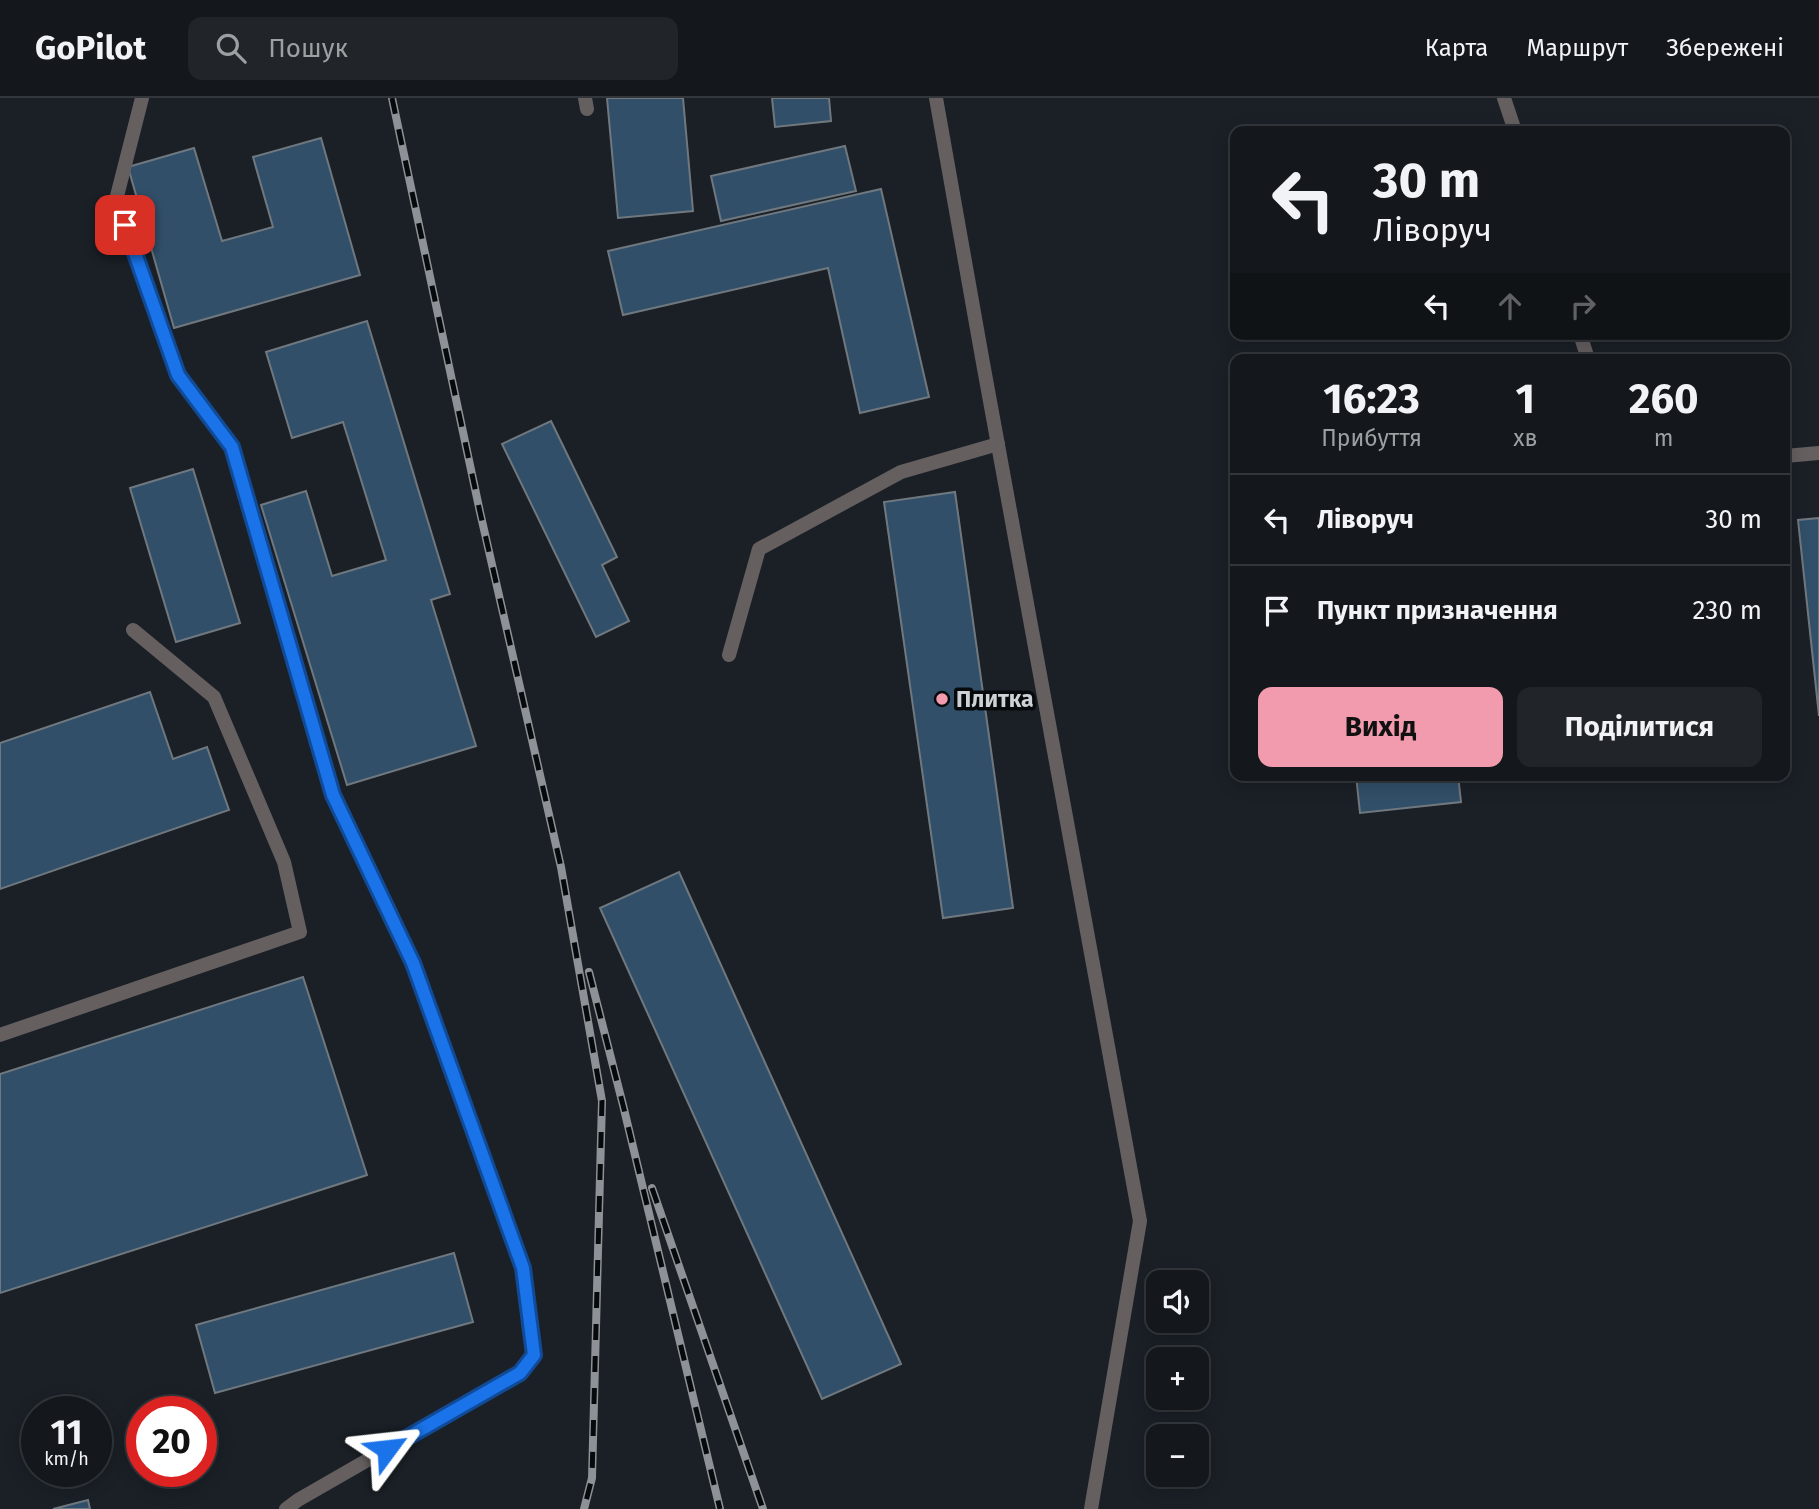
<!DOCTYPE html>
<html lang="uk">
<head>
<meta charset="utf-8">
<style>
  body { margin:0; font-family:"Fira Sans",sans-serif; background:#212529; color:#f1f3f6; height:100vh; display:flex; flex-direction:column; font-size:26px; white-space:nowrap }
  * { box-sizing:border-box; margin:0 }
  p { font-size:23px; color:#9da0a3 }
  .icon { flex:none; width:38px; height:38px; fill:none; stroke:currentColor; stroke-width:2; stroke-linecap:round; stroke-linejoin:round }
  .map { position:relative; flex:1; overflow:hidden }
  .drawer { position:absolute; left:1230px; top:256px; width:560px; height:427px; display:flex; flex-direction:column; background:#14181c; border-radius:14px; box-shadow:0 4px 18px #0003,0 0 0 2px #33373b }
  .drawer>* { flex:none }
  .hud { position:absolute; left:1230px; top:28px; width:560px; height:214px; border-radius:14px; box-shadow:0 4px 18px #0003,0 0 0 2px #33373b; background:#14181c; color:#f1f3f6; overflow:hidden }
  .buttons { position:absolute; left:1146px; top:1172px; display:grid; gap:14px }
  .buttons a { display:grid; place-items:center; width:63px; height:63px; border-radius:14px; background:#14181c; box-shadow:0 4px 18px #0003,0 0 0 2px #33373b; font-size:35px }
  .speed { position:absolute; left:21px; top:1298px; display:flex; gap:14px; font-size:35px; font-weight:700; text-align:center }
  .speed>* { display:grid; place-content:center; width:91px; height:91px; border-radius:50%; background:#14181c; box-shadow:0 4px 18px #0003,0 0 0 2px #33373b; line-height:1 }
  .speed small { font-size:18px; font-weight:400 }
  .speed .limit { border:10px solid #d22; background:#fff; color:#111 }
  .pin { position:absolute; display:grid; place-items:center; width:60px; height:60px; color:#fff; margin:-30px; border-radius:14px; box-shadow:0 4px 10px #0006 }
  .me { position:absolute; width:77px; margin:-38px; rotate:60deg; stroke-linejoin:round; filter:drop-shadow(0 0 5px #0008) }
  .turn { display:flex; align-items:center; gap:24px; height:147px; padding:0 28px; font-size:32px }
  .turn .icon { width:91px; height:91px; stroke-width:2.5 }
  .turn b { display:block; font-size:49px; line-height:60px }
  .lanes { display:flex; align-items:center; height:66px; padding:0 28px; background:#0003; justify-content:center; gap:35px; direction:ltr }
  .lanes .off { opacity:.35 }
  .eta { display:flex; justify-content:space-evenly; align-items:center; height:119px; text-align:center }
  .eta b { font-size:42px; font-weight:700; line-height:49px }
  .action { display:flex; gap:14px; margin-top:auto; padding:14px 28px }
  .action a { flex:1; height:80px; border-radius:14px; background:#f29aae; color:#111; font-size:28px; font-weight:700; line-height:80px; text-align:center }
  .action a+a { background:#212529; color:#f1f3f6 }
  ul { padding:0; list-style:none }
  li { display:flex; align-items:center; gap:21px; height:91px; padding:0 28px; border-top:2px solid #33373b }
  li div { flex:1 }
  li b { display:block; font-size:26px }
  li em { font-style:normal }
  header { display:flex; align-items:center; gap:42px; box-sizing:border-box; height:98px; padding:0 35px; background:#14181c; border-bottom:2px solid #33373b }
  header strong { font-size:33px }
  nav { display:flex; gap:38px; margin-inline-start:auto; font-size:24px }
  .search { width:490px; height:63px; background:#212529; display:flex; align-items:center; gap:18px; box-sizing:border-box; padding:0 24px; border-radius:14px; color:#9da0a3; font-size:26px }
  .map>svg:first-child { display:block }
  .building { fill:#314f68; stroke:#70787f; stroke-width:2 }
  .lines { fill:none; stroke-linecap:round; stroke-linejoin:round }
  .lane { stroke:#655f60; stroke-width:14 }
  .rail-casing { stroke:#8e9297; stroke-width:8 }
  .rail { stroke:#070a0c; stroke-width:5; stroke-dasharray:16; stroke-linecap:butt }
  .route-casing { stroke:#114b97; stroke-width:18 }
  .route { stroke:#1a73e8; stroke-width:12 }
  .poi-dot { fill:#f29aae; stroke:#070a0c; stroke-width:2.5 }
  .labels { text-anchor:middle; stroke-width:7; stroke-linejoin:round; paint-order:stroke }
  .poi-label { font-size:23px; font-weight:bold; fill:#ced2d6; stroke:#070a0c; text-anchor:start }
</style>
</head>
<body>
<header>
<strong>GoPilot</strong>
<div class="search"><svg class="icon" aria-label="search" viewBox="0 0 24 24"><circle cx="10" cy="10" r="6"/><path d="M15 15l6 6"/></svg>Пошук</div>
<nav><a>Карта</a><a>Маршрут</a><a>Збережені</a></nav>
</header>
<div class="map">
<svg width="1819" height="1411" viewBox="0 0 1819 1411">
  <rect width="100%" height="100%" fill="#1a2026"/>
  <g class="building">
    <path d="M 607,0 L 683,0 L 693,113 L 618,120 Z"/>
    <path d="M 772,0 L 829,0 L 831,23 L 775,29 Z"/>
    <path d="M 321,40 L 360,177 L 174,230 L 128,69 L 194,50 L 222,143 L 273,129 L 253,59 Z"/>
    <path d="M 845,48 L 856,93 L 721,123 L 711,78 Z"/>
    <path d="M 881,91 L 929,299 L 860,315 L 828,170 L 623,217 L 608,153 Z"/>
    <path d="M 367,223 L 450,496 L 431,502 L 476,648 L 347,687 L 261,407 L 306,393 L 332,478 L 386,462 L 343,324 L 292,340 L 266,254 Z"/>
    <path d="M 551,323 L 617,459 L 602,467 L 629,523 L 596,539 L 502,346 Z"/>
    <path d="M 193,371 L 240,525 L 176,544 L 130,390 Z"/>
    <path d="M 955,394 L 1013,810 L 943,820 L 884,404 Z"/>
    <path d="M 1819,420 L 1819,618 L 1798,422 Z"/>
    <path d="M 150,594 L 173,661 L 207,649 L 229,712 L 0,791 L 0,645 Z"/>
    <path d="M 1356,677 L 1458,677 L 1461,704 L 1360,715 Z"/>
    <path d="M 679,774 L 901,1266 L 822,1301 L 600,810 Z"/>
    <path d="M 303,879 L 367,1077 L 0,1195 L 0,976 Z"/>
    <path d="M 454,1155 L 473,1224 L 215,1295 L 196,1227 Z"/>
    <path d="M 88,1402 L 90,1411 L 53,1411 Z"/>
  </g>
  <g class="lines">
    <g class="lane">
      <path d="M 142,0 L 116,102 L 179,277 L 232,349 L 333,697 L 413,865 L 523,1170 L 534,1257 L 519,1275 L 298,1402 L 286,1411"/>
      <path d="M 585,0 L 587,11"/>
      <path d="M 936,0 L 983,265 L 1140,1123 L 1091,1411"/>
      <path d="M 1504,0 L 1515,33"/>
      <path d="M 1580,236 L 1588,261"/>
      <path d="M 1785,358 L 1819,355"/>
      <path d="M 729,557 L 759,451 L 901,374 L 998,346"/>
      <path d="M 0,937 L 300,834 L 284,764 L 214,599 L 133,532"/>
    </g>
    <g class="rail-casing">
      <g id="rail">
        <path d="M 392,0 L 480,414 L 561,769 L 602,1003 L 592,1380 L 584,1411"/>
        <path d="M 589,874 L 623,1007 L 720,1411"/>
        <path d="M 652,1090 L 763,1411"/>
      </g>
    </g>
    <use href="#rail" class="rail"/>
  </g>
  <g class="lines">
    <g class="route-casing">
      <path id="route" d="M 125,127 L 178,277 L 232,349 L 333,697 L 413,865 L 523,1170 L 534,1257 L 520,1275 L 387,1351"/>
    </g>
    <use href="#route" class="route"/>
  </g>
  <circle class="poi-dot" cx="942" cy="601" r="7"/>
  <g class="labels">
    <g class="poi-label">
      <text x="956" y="609">Плитка</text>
    </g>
  </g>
</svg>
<div class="buttons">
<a><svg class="icon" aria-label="sound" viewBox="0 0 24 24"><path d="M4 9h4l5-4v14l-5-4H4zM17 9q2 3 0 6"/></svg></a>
<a>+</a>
<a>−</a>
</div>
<div class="speed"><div>11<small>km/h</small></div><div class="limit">20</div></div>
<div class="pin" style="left:125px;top:127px;background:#d93025"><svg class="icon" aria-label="arrive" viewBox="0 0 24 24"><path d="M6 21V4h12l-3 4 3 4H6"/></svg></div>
<svg class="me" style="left:387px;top:1351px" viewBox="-20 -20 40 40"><path d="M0-17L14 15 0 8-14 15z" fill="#1a73e8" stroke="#fff" stroke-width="4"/></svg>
<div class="hud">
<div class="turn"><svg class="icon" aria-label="left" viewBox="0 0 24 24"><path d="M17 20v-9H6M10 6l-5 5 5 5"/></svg><div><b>30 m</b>Ліворуч</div></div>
<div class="lanes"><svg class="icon" aria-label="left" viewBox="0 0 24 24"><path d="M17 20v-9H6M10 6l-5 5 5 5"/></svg><svg class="icon off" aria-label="ahead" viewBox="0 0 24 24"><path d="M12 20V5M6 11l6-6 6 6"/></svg><svg class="icon off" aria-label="right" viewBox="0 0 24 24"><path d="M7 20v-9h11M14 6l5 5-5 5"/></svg></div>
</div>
<section class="drawer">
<div class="eta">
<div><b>16:23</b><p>Прибуття</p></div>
<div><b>1</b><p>хв</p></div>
<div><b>260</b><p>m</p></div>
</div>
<ul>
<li><svg class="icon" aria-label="left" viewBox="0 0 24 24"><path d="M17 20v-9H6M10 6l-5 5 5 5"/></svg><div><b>Ліворуч</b></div><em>30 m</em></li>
<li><svg class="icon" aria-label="arrive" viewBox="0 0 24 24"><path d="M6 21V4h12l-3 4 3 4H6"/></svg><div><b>Пункт призначення</b></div><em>230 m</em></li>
</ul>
<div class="action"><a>Вихід</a><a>Поділитися</a></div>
</section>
</div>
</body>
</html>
